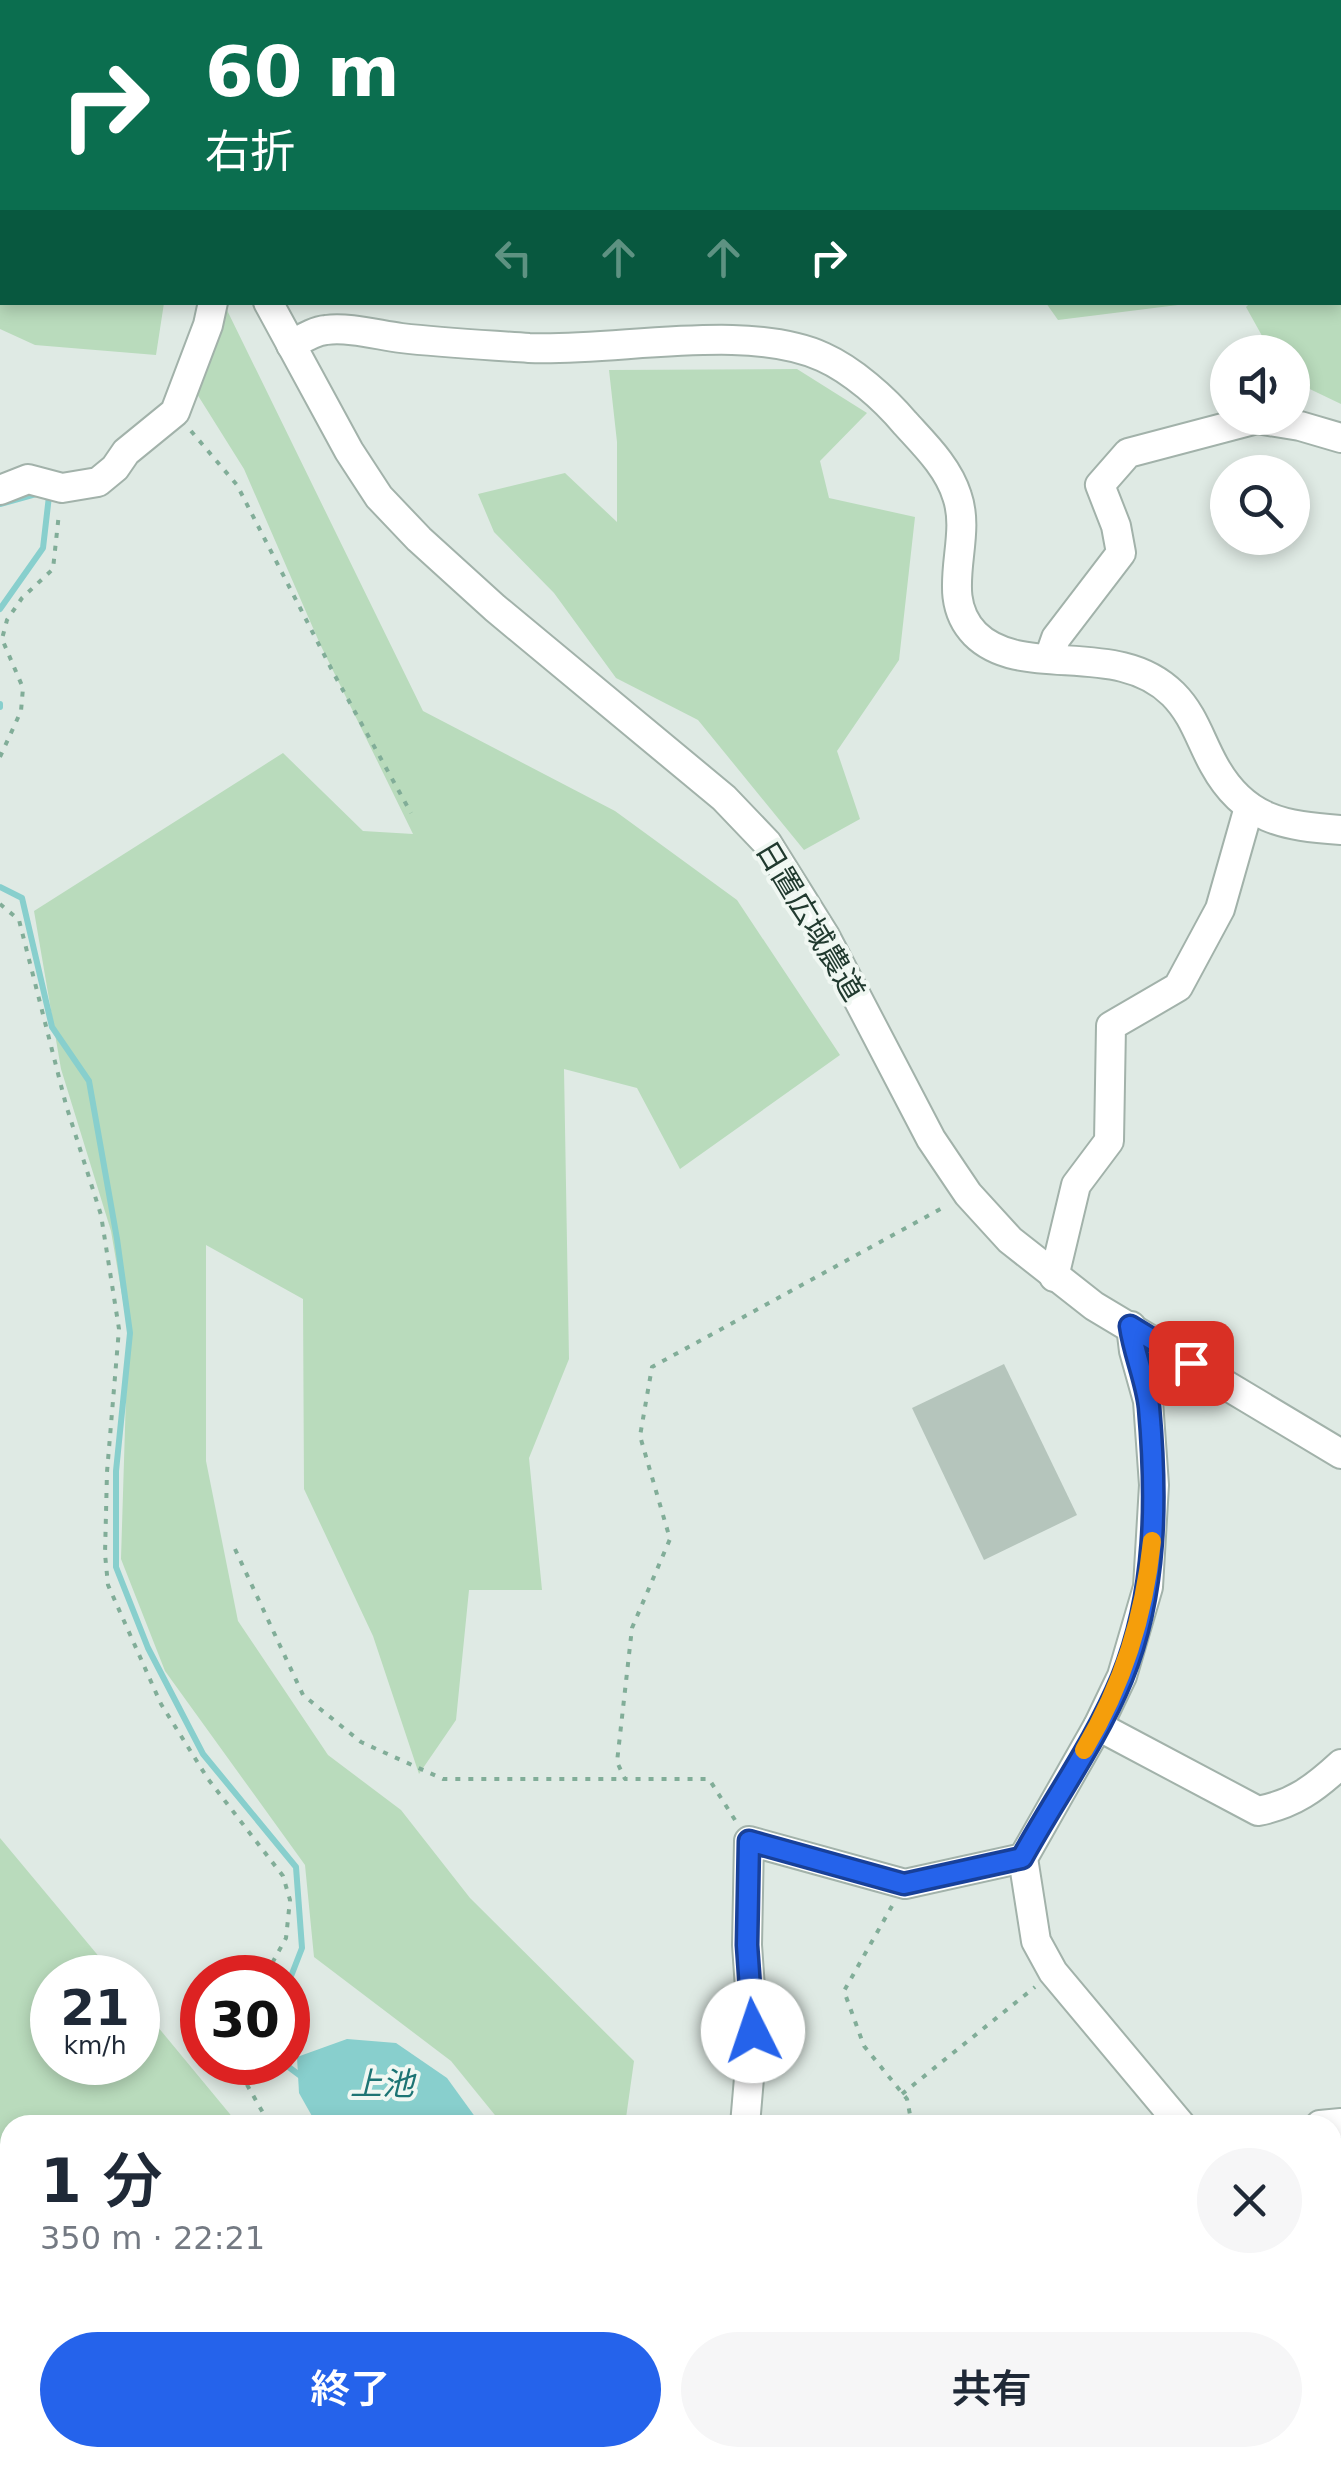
<!DOCTYPE html>
<html lang="ja">
<head>
<meta charset="utf-8">
<style>
  body { margin:0; font-family:"DejaVu Sans","Noto Sans JP",sans-serif; background:#f6f6f7; color:#1f2937; height:100vh; display:flex; flex-direction:column; font-size:38px; white-space:nowrap }
  * { box-sizing:border-box; margin:0 }
  p { font-size:32px; color:#747a83 }
  .icon { flex:none; width:55px; height:55px; fill:none; stroke:currentColor; stroke-width:2; stroke-linecap:round; stroke-linejoin:round }
  .map { position:relative; flex:1; overflow:hidden }
  .drawer { position:absolute; left:0px; top:2115px; width:1342px; height:352px; display:flex; flex-direction:column; background:#fff; border-radius:30px 30px 0 0; box-shadow:0 5px 15px #0003 }
  .drawer>* { flex:none }
  .top-card { position:absolute; left:0px; top:0px; width:1342px; height:305px; box-shadow:0 5px 15px #0003; background:#0b6e4f; color:#fff; overflow:hidden }
  .fabs { position:absolute; left:1210px; top:335px; display:grid; gap:20px }
  .fabs a { display:grid; place-items:center; width:100px; height:100px; border-radius:50%; background:#fff; box-shadow:0 5px 15px #0003; font-size:50px }
  .speed { position:absolute; left:30px; top:1955px; display:flex; gap:20px; font-size:50px; font-weight:700; text-align:center }
  .speed>* { display:grid; place-content:center; width:130px; height:130px; border-radius:50%; background:#fff; box-shadow:0 5px 15px #0003; line-height:1 }
  .speed small { font-size:25px; font-weight:400 }
  .speed .limit { border:15px solid #d22; background:#fff; color:#111 }
  .pin { position:absolute; display:grid; place-items:center; width:85px; height:85px; color:#fff; margin:-42px; border-radius:20px; box-shadow:0 5px 15px #0006 }
  .me { position:absolute; width:110px; margin:-55px; rotate:356deg; stroke-linejoin:round; filter:drop-shadow(0 0 8px #0008) }
  .turn { display:flex; align-items:center; gap:35px; height:210px; padding:0 40px; font-size:45px }
  .turn .icon { width:130px; height:130px; stroke-width:2.5 }
  .turn b { display:block; font-size:70px; line-height:85px }
  .lanes { display:flex; align-items:center; height:95px; padding:0 40px; background:#0003; justify-content:center; gap:50px; direction:ltr }
  .lanes .off { opacity:.35 }
  .round { display:grid; place-items:center; flex:none; width:105px; height:105px; border-radius:52px; background:#f6f6f7 }
  .summary { display:flex; align-items:center; justify-content:space-between; height:170px; padding:0 40px }
  h1 { font-size:60px; font-weight:600; line-height:75px }
  .primary-button { display:flex; gap:20px; margin-top:auto; padding:20px 40px }
  .primary-button a { flex:1; height:115px; border-radius:60px; background:#2563eb; color:#fff; font-size:40px; font-weight:600; line-height:115px; text-align:center }
  .primary-button a+a { background:#f6f6f7; color:#1f2937 }
  .map>svg:first-child { display:block }
  .green { fill:#b9dbbc }
  .water { fill:#88cfcd }
  .lines { fill:none; stroke-linecap:round; stroke-linejoin:round }
  .stream { stroke:#88cfcd; stroke-width:6 }
  .building { fill:#b5c5bc }
  .minor-casing { stroke:#a2b2aa; stroke-width:32 }
  .path { stroke:#81ad98; stroke-width:4; stroke-dasharray:5 8; stroke-linecap:butt }
  .minor { stroke:#fff; stroke-width:28 }
  .route-casing { stroke:#184099; stroke-width:25 }
  .route { stroke:#2563eb; stroke-width:18 }
  .slow { stroke:#f59e0b; stroke-width:18 }
  .labels { text-anchor:middle; stroke-width:8; stroke-linejoin:round; paint-order:stroke }
  .street-label { font-size:30px; fill:#213a2f; stroke:#f0f7f2 }
  .water-label { font-size:32px; font-style:italic; fill:#1d7474; stroke:#f0f7f2 }
</style>
</head>
<body>
<div class="map">
<svg width="1341" height="2466" viewBox="0 0 1341 2466">
  <rect width="100%" height="100%" fill="#dfeae4"/>
  <g class="green">
    <path d="M 263,0 L 978,0 L 980,2 L 260,2 Z"/>
    <path d="M 1059,0 L 1341,0 L 1341,72 L 1340,2 Z"/>
    <path d="M 0,57 L 2,302 L 164,303 L 156,355 L 35,345 L 0,329 Z"/>
    <path d="M 1341,215 L 1341,404 L 1293,381 L 1292,352 L 1271,352 L 1246,307 L 1251,302 L 1340,302 Z"/>
    <path d="M 1046,303 L 1194,303 L 1058,320 Z"/>
    <path d="M 224,304 L 423,711 L 615,811 L 737,900 L 840,1055 L 680,1169 L 637,1088 L 564,1069 L 569,1359 L 529,1458 L 542,1590 L 469,1590 L 456,1720 L 419,1774 L 373,1636 L 304,1489 L 303,1299 L 206,1245 L 206,1461 L 238,1621 L 328,1755 L 401,1810 L 470,1898 L 634,2061 L 625,2125 L 503,2125 L 451,2061 L 314,1957 L 305,1865 L 165,1671 L 121,1559 L 128,1330 L 111,1231 L 61,1069 L 34,911 L 283,753 L 363,831 L 413,834 L 320,644 L 244,469 L 192,386 Z"/>
    <path d="M 797,369 L 867,413 L 820,461 L 829,498 L 915,517 L 899,660 L 837,751 L 860,819 L 804,850 L 698,720 L 616,678 L 554,593 L 494,532 L 478,494 L 565,473 L 617,522 L 617,442 L 609,370 Z"/>
    <path d="M 0,1838 L 116,1977 L 52,1978 L 52,2062 L 138,2062 L 138,2003 L 239,2125 L 10,2125 L 10,2458 L 690,2458 L 694,2466 L 0,2466 Z"/>
  </g>
  <path class="water" d="M 347,2039 L 396,2043 L 447,2078 L 481,2125 L 317,2125 L 299,2093 L 297,2057 Z"/>
  <g class="lines">
    <g class="stream">
      <path d="M 0,504 L 36,494"/>
      <path d="M 0,609 L 43,548 L 49,496"/>
      <path d="M 0,704 L 0,707"/>
      <path d="M 0,887 L 22,898 L 52,1027 L 89,1081 L 117,1239 L 130,1333 L 116,1471 L 116,1567 L 148,1648 L 203,1754 L 296,1867 L 302,1948 L 288,1984"/>
      <path d="M 282,2062 L 302,2077"/>
      <path d="M 549,2458 L 549,2466"/>
    </g>
  </g>
  <path class="building" d="M 1004,1364 L 1077,1515 L 984,1560 L 912,1408 Z"/>
  <g class="lines">
    <g class="minor-casing">
      <g id="minor">
        <path d="M 93,0 L 95,2"/>
        <path d="M 126,2 L 126,0"/>
        <path d="M 268,302 L 349,451 L 379,497 L 419,539 L 495,608 L 724,798 L 767,843 L 825,936 L 931,1139 L 968,1194 L 1010,1240 L 1094,1306 L 1341,1454"/>
        <path d="M 291,345 C 302,339 314,331 326,330 C 349,327 378,335 401,338 C 444,343 487,345 529,348 C 615,352 747,322 823,357 C 852,370 884,398 905,423 C 925,445 948,467 957,496 C 973,542 937,595 975,634 C 1022,681 1117,638 1173,694 C 1194,715 1200,740 1214,765 C 1244,820 1284,826 1341,830"/>
        <path d="M 0,490 L 28,479 L 62,488 L 98,482 L 115,468 L 126,452 L 175,412 L 208,325 L 213,302"/>
        <path d="M 1049,658 L 1056,638 L 1121,553 L 1116,526 L 1100,485 L 1128,453 L 1257,419 L 1300,426 L 1341,438"/>
        <path d="M 1054,1277 L 1076,1185 L 1109,1141 L 1111,1026 L 1178,987 L 1220,909 L 1249,807"/>
        <path d="M 1131,1326 L 1134,1351 L 1148,1401 L 1154,1485 L 1148,1587 L 1122,1676 L 1098,1726 L 1023,1858 L 1036,1941 L 1053,1972 L 1181,2125"/>
        <path d="M 1098,1726 L 1258,1811 C 1294,1804 1315,1788 1341,1764"/>
        <path d="M 745,2125 L 753,2031 L 747,1945 L 749,1841 L 905,1884 L 1023,1858"/>
        <path d="M 1320,2125 L 1341,2123"/>
        <path d="M 779,2458 L 782,2466"/>
        <path d="M 1179,2466 L 1183,2458"/>
      </g>
    </g>
    <g class="path">
      <path d="M 191,431 L 237,485 L 334,674 L 411,813"/>
      <path d="M 0,757 L 21,711 L 23,688 L 2,639 L 7,620 L 22,598 L 53,569 L 59,513"/>
      <path d="M 0,904 L 19,920 L 66,1105 L 101,1215 L 119,1329 L 107,1472 L 105,1554 L 108,1585 L 161,1704 L 208,1779 L 283,1876 L 290,1900 L 286,1938 L 264,1978"/>
      <path d="M 235,1549 L 303,1695 L 361,1742 L 443,1779 L 625,1779"/>
      <path d="M 735,1820 L 709,1779 L 625,1779 L 617,1762 L 632,1628 L 670,1539 L 640,1436 L 652,1367 L 946,1206"/>
      <path d="M 892,1906 L 844,1991 L 864,2046 L 907,2099 L 912,2125"/>
      <path d="M 234,2062 L 270,2125"/>
      <path d="M 902,2094 L 1035,1987"/>
      <path d="M 404,2458 L 409,2466"/>
    </g>
    <use href="#minor" class="minor"/>
  </g>
  <g class="lines">
    <g class="route-casing">
      <path id="route" d="M 753,2031 L 747,1945 L 749,1841 L 904,1884 L 1022,1858 C 1055,1798 1096,1741 1122,1678 C 1157,1592 1157,1498 1149,1407 C 1146,1380 1134,1354 1130,1326 L 1191,1363"/>
    </g>
    <use href="#route" class="route"/>
    <path class="slow" d="M 1084,1750 C 1123,1684 1144,1617 1152,1541"/>
  </g>
  <g class="labels">
    <g class="street-label">
      <text transform="translate(810 921) rotate(59)" y="10">日置広域農道</text>
    </g>
    <g class="water-label">
      <text x="382" y="2095">上池</text>
    </g>
  </g>
</svg>
<div class="fabs">
<a><svg class="icon" aria-label="sound" viewBox="0 0 24 24"><path d="M4 9h4l5-4v14l-5-4H4zM17 9q2 3 0 6"/></svg></a>
<a><svg class="icon" aria-label="search" viewBox="0 0 24 24"><circle cx="10" cy="10" r="6"/><path d="M15 15l6 6"/></svg></a>
</div>
<div class="speed"><div>21<small>km/h</small></div><div class="limit">30</div></div>
<div class="pin" style="left:1191px;top:1363px;background:#d93025"><svg class="icon" aria-label="arrive" viewBox="0 0 24 24"><path d="M6 21V4h12l-3 4 3 4H6"/></svg></div>
<svg class="me" style="left:753px;top:2031px" viewBox="-20 -20 40 40"><circle r="19" fill="#fff"/><path d="M0-13L10 11 0 6-10 11z" fill="#2563eb"/></svg>
<div class="top-card">
<div class="turn"><svg class="icon" aria-label="right" viewBox="0 0 24 24"><path d="M7 20v-9h11M14 6l5 5-5 5"/></svg><div><b>60 m</b>右折</div></div>
<div class="lanes"><svg class="icon off" aria-label="left" viewBox="0 0 24 24"><path d="M17 20v-9H6M10 6l-5 5 5 5"/></svg><svg class="icon off" aria-label="ahead" viewBox="0 0 24 24"><path d="M12 20V5M6 11l6-6 6 6"/></svg><svg class="icon off" aria-label="ahead" viewBox="0 0 24 24"><path d="M12 20V5M6 11l6-6 6 6"/></svg><svg class="icon" aria-label="right" viewBox="0 0 24 24"><path d="M7 20v-9h11M14 6l5 5-5 5"/></svg></div>
</div>
<section class="drawer">
<div class="summary"><div><h1>1 分</h1><p>350 m · 22:21</p></div><a class="round"><svg class="icon" aria-label="close" viewBox="0 0 24 24"><path d="M6 6l12 12M18 6L6 18"/></svg></a></div>
<div class="primary-button"><a>終了</a><a>共有</a></div>
</section>
</div>
</body>
</html>
